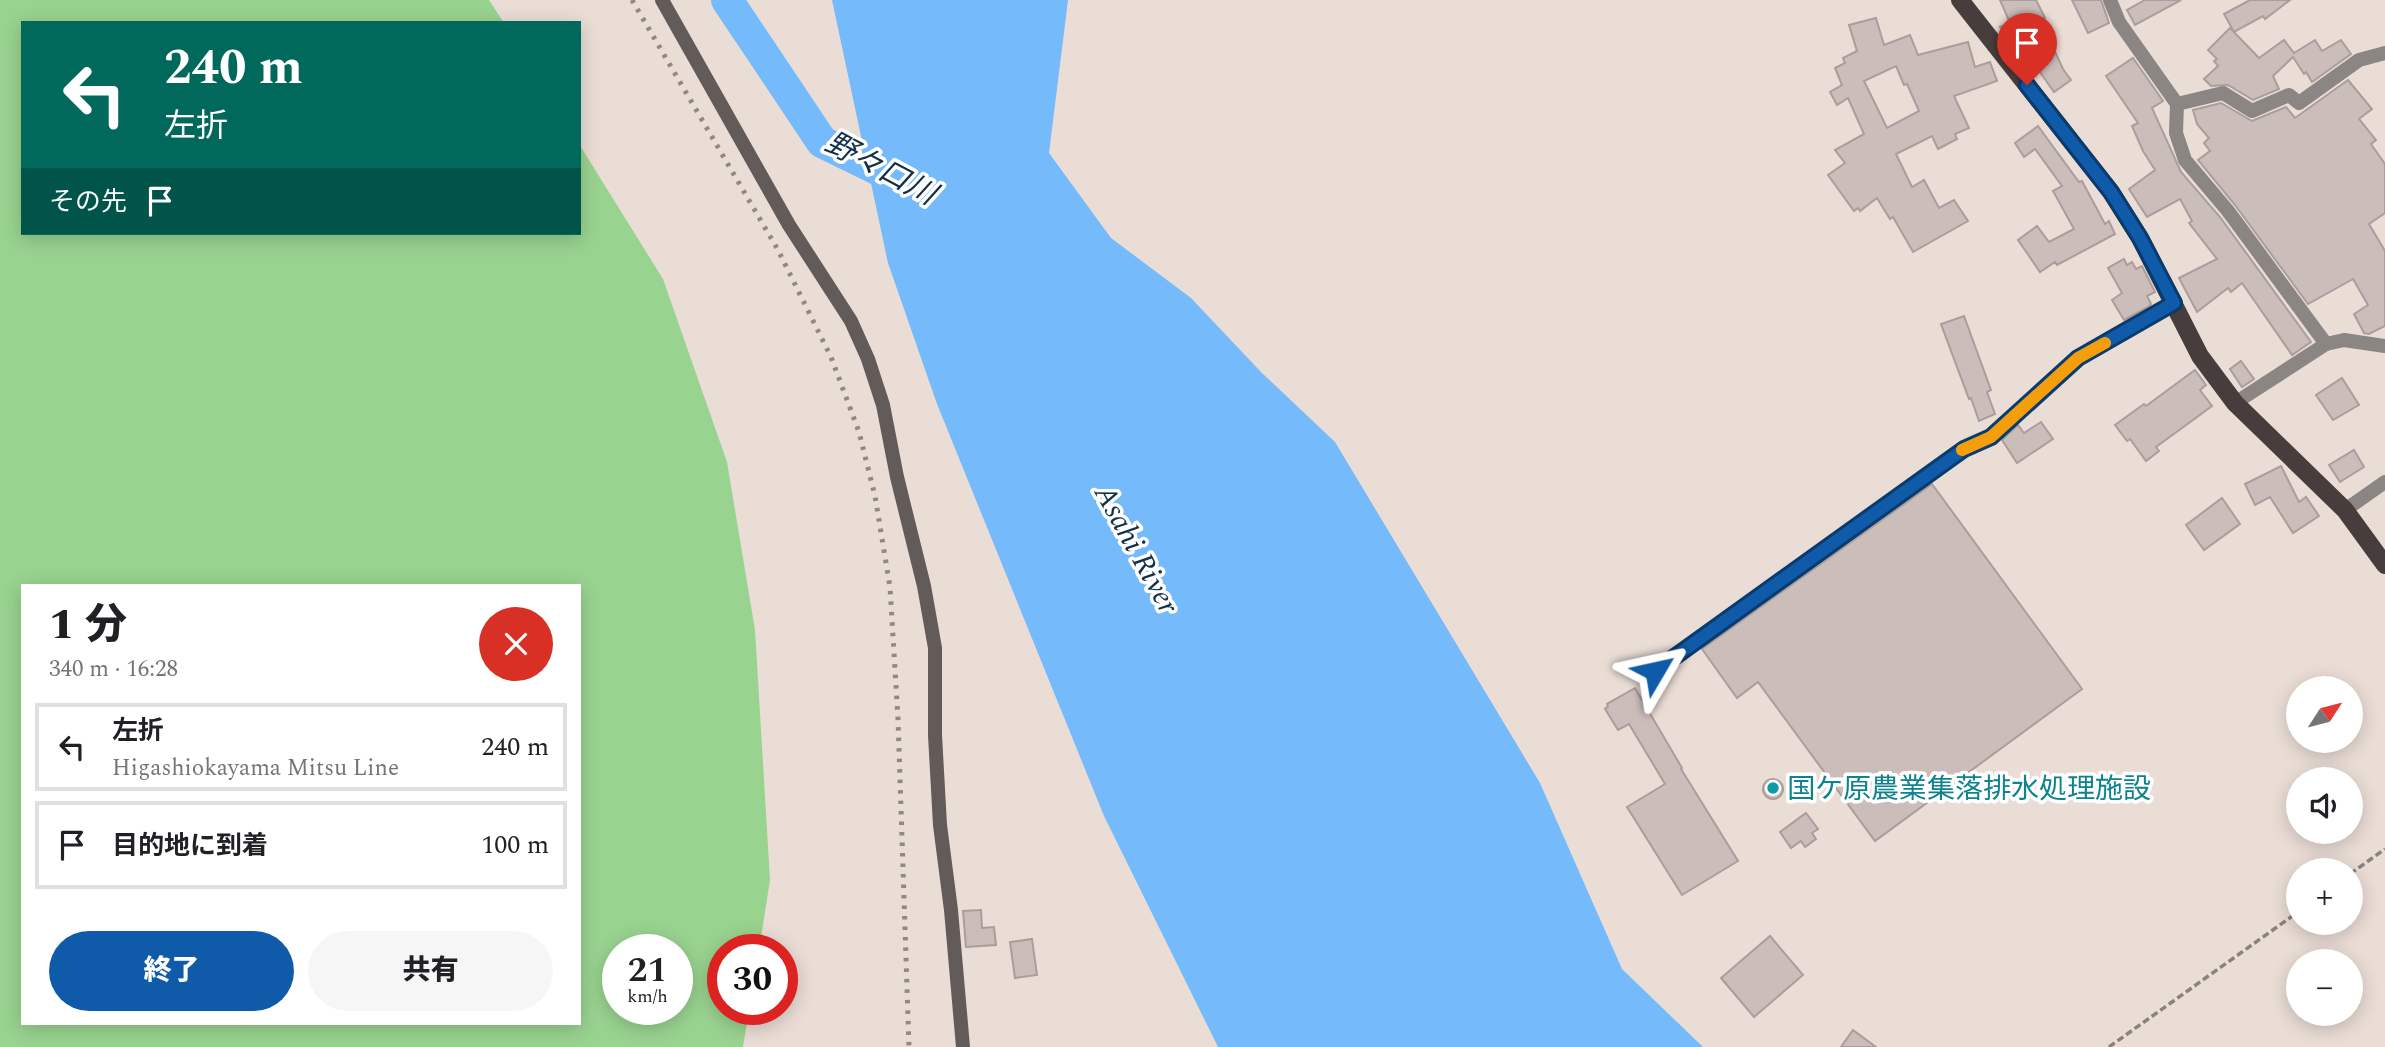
<!DOCTYPE html>
<html lang="ja">
<head>
<meta charset="utf-8">
<style>
  body { margin:0; font-family:Spectral,"Noto Sans JP",serif; background:#f6f6f6; color:#202124; height:100vh; display:flex; flex-direction:column; font-size:26px; white-space:nowrap }
  * { box-sizing:border-box; margin:0 }
  p { font-size:23px; color:#757577 }
  .icon { flex:none; width:38px; height:38px; fill:none; stroke:currentColor; stroke-width:2; stroke-linecap:round; stroke-linejoin:round }
  .map { position:relative; flex:1; overflow:hidden }
  .side { position:absolute; left:21px; top:584px; width:560px; height:441px; display:flex; flex-direction:column; background:#fff; border-radius:0px; box-shadow:0 4px 18px #0003 }
  .side>* { flex:none }
  .banner { position:absolute; left:21px; top:21px; width:560px; height:214px; border-radius:0px; box-shadow:0 4px 18px #0003; background:#00695c; color:#fff; overflow:hidden }
  .needle { width:46px; rotate:54deg }
  .controls { position:absolute; left:2286px; top:676px; display:grid; gap:14px }
  .controls a { display:grid; place-items:center; width:77px; height:77px; border-radius:50%; background:#fff; box-shadow:0 4px 18px #0003; font-size:35px }
  .speed { position:absolute; left:602px; top:934px; display:flex; gap:14px; font-size:35px; font-weight:700; text-align:center }
  .speed>* { display:grid; place-content:center; width:91px; height:91px; border-radius:50%; background:#fff; box-shadow:0 4px 18px #0003; line-height:1 }
  .speed small { font-size:18px; font-weight:400 }
  .speed .limit { border:10px solid #d22; background:#fff; color:#111 }
  .pin { position:absolute; display:grid; place-items:center; width:60px; height:60px; color:#fff; margin:-72px -30px; border-radius:50% 50% 50% 0; rotate:-45deg; box-shadow:0 0 7px #0007 }
  .pin .icon { rotate:45deg }
  .me { position:absolute; width:77px; margin:-38px; rotate:54deg; stroke-linejoin:round; filter:drop-shadow(0 0 5px #0008) }
  .turn { display:flex; align-items:center; gap:24px; height:147px; padding:0 28px; font-size:32px }
  .turn .icon { width:91px; height:91px; stroke-width:2.5 }
  .turn b { display:block; font-size:49px; line-height:60px }
  .then { display:flex; align-items:center; height:66px; padding:0 28px; background:#0003; gap:14px; font-size:26px }
  .round { display:grid; place-items:center; flex:none; width:74px; height:74px; border-radius:37px; background:#f6f6f6 }
  .overview { display:flex; align-items:center; justify-content:space-between; height:119px; padding:0 28px }
  h1 { font-size:42px; font-weight:800; line-height:52px }
  .primary-button { display:flex; gap:14px; margin-top:auto; padding:14px 28px }
  .primary-button a { flex:1; height:80px; border-radius:42px; background:#0f5baa; color:#fff; font-size:28px; font-weight:800; line-height:80px; text-align:center }
  .primary-button a+a { background:#f6f6f6; color:#202124 }
  ul { padding:0; list-style:none }
  li { display:flex; align-items:center; gap:21px; height:88px; margin:0 14px 10px; padding:0 14px; border:4px solid #e0e0e0; border-radius:0px }
  li div { flex:1 }
  li b { display:block; font-size:26px }
  li em { font-style:normal }
  .map>svg:first-child { display:block }
  .green { fill:#99d390; fill-rule:evenodd }
  .water { fill:#75bafa }
  .lines { fill:none; stroke-linecap:round; stroke-linejoin:round }
  .river { stroke:#75bafa; stroke-width:32 }
  .building { fill:#cbbdba; stroke:#ab9d9b; stroke-width:2; fill-rule:evenodd }
  .path { stroke:#8b827d; stroke-width:3.5; stroke-dasharray:7 3.5; stroke-linecap:butt }
  .minor { stroke:#8b8584; stroke-width:14 }
  .secondary { stroke:#635b59; stroke-width:14 }
  .primary { stroke:#473d3c; stroke-width:18 }
  .rail { stroke:#918883; stroke-width:5; stroke-dasharray:3.5 7; stroke-linecap:butt }
  .route-casing { stroke:#0a3b6e; stroke-width:18 }
  .route { stroke:#0f5baa; stroke-width:12 }
  .slow { stroke:#f59e0b; stroke-width:12 }
  .culture-dot { fill:#0f9aa8; stroke:#fff; stroke-width:2.5 }
  .labels { text-anchor:middle; stroke-width:7; stroke-linejoin:round; paint-order:stroke }
  .culture-label { font-size:28px; fill:#0d838f; stroke:#fff; text-anchor:start }
  .water-label { font-size:30px; font-style:italic; fill:#13304a; stroke:#fff }
</style>
</head>
<body>
<div class="map">
<svg width="2385" height="1047" viewBox="0 0 2385 1047">
  <rect width="100%" height="100%" fill="#eaddd6"/>
  <path class="green" d="M 0,0 L 489,0 L 504,23 L 23,23 L 23,233 L 579,233 L 579,144 L 663,279 L 727,462 L 755,630 L 770,880 L 759,950 L 723,950 L 723,1010 L 749,1010 L 743,1047 L 0,1047 ZM 23,586 L 579,586 L 579,1024 L 23,1024 ZM 618,950 L 677,950 L 677,1010 L 618,1010 Z"/>
  <path class="water" d="M 832,0 L 1068,0 L 1049,153 L 1111,238 L 1191,298 L 1261,372 L 1335,442 L 1540,783 L 1622,969 L 1703,1047 L 1218,1047 L 1104,816 L 937,404 L 888,263 Z"/>
  <g class="lines">
    <path class="river" d="M 727,0 L 822,142 L 904,182"/>
  </g>
  <g class="building">
    <path d="M 2000,0 L 2036,0 L 2045,18 L 2042,20 L 2053,42 L 2051,43 L 2063,69 L 2071,80 L 2054,92 L 2030,58 L 2026,60 L 2016,40 L 2012,43 L 2000,27 L 2010,23 Z"/>
    <path d="M 2072,0 L 2101,0 L 2109,23 L 2088,33 Z"/>
    <path d="M 2145,0 L 2181,0 L 2135,25 L 2127,10 Z"/>
    <path d="M 2250,0 L 2290,0 L 2265,19 L 2263,16 L 2234,32 L 2224,14 Z"/>
    <path d="M 1876,18 L 1884,45 L 1910,35 L 1918,55 L 1968,42 L 1975,67 L 1990,62 L 1997,81 L 1954,96 L 1969,128 L 1955,134 L 1957,139 L 1938,149 L 1932,136 L 1896,154 L 1912,187 L 1924,180 L 1939,208 L 1954,200 L 1968,221 L 1913,252 L 1893,217 L 1890,219 L 1877,198 L 1860,211 L 1858,208 L 1854,211 L 1828,175 L 1845,163 L 1835,150 L 1864,134 L 1848,98 L 1837,105 L 1830,92 L 1842,85 L 1835,68 L 1845,63 L 1843,58 L 1857,51 L 1849,25 ZM 1896,66 L 1904,85 L 1907,84 L 1919,111 L 1887,128 L 1864,81 Z"/>
    <path d="M 2230,28 L 2259,58 L 2284,40 L 2294,53 L 2315,40 L 2322,51 L 2341,40 L 2351,54 L 2312,82 L 2306,72 L 2304,74 L 2293,57 L 2273,76 L 2279,89 L 2253,100 L 2228,85 L 2211,86 L 2204,79 L 2218,66 L 2214,61 L 2217,59 L 2208,50 Z"/>
    <path d="M 2133,58 L 2163,101 L 2152,108 L 2181,172 L 2220,217 L 2311,342 L 2292,355 L 2242,283 L 2231,292 L 2228,288 L 2197,312 L 2179,278 L 2217,259 L 2189,223 L 2192,221 L 2180,199 L 2147,217 L 2129,189 L 2155,170 L 2143,151 L 2132,126 L 2138,123 L 2106,76 Z"/>
    <path d="M 2348,80 L 2372,109 L 2359,119 L 2376,140 L 2371,144 L 2385,164 L 2385,213 L 2369,224 L 2385,251 L 2385,326 L 2369,334 L 2364,333 L 2354,314 L 2368,305 L 2353,279 L 2308,304 L 2235,205 L 2198,160 L 2210,151 L 2204,143 L 2209,138 L 2197,124 L 2193,110 L 2221,103 L 2252,121 L 2286,107 L 2295,118 Z"/>
    <path d="M 2038,126 L 2079,182 L 2082,181 L 2105,224 L 2109,221 L 2115,234 L 2057,265 L 2055,262 L 2040,272 L 2018,240 L 2037,226 L 2049,242 L 2074,229 L 2053,191 L 2062,186 L 2035,149 L 2024,157 L 2015,143 Z"/>
    <path d="M 2124,259 L 2127,265 L 2132,262 L 2136,269 L 2142,266 L 2155,292 L 2147,296 L 2151,304 L 2148,307 L 2124,320 L 2112,300 L 2122,293 L 2108,268 Z"/>
    <path d="M 1964,316 L 1991,390 L 1987,392 L 1995,414 L 1979,421 L 1971,398 L 1969,399 L 1941,324 Z"/>
    <path d="M 2241,361 L 2254,379 L 2242,387 L 2230,369 Z"/>
    <path d="M 2195,370 L 2206,385 L 2200,390 L 2212,406 L 2156,447 L 2159,451 L 2146,461 L 2130,439 L 2127,441 L 2115,425 L 2144,404 L 2146,406 Z"/>
    <path d="M 2342,378 L 2359,405 L 2333,420 L 2316,395 Z"/>
    <path d="M 2041,422 L 2053,439 L 2017,463 L 2002,440 L 2018,425 L 2024,433 Z"/>
    <path d="M 2354,450 L 2364,467 L 2340,482 L 2329,465 Z"/>
    <path d="M 2281,466 L 2299,502 L 2306,497 L 2319,516 L 2293,533 L 2270,497 L 2255,505 L 2245,484 Z"/>
    <path d="M 1932,484 L 2082,689 L 1875,841 L 1758,682 L 1737,698 L 1702,649 Z"/>
    <path d="M 2222,498 L 2240,524 L 2204,550 L 2186,525 Z"/>
    <path d="M 1635,688 L 1682,768 L 1681,769 L 1738,861 L 1682,895 L 1627,807 L 1665,784 L 1629,724 L 1618,730 L 1605,709 L 1608,706 L 1607,704 Z"/>
    <circle cx="1773" cy="789" r="10"/>
    <path d="M 1806,813 L 1818,829 L 1812,833 L 1816,839 L 1805,847 L 1801,841 L 1791,848 L 1780,832 Z"/>
    <path d="M 981,910 L 982,928 L 994,927 L 996,945 L 966,947 L 963,911 Z"/>
    <path d="M 1770,936 L 1803,975 L 1754,1017 L 1721,978 Z"/>
    <path d="M 1032,939 L 1037,975 L 1015,978 L 1010,942 Z"/>
    <path d="M 1853,1030 L 1876,1047 L 1841,1047 Z"/>
  </g>
  <g class="lines">
    <g class="path">
      <path d="M 2350,874 L 2385,849"/>
      <path d="M 2109,1047 L 2298,912"/>
    </g>
    <g class="minor">
      <path d="M 2110,0 L 2119,22 L 2177,104"/>
      <path d="M 2326,344 L 2228,211 L 2185,160 L 2176,133 L 2177,104 L 2223,93 L 2252,111 L 2289,95 L 2299,103 L 2359,60 L 2385,53"/>
      <path d="M 2235,403 L 2326,344 L 2344,340 L 2385,346"/>
      <path d="M 2345,510 L 2385,482"/>
      <path d="M 1655,671 L 1964,449 L 1991,437 L 2078,358 L 2174,303"/>
    </g>
    <path class="secondary" d="M 662,0 L 789,225 L 851,321 L 868,359 L 883,405 L 897,477 L 924,586 L 935,648 L 935,735 L 940,825 L 951,910 L 963,1047"/>
    <path class="primary" d="M 1960,0 L 2111,192 L 2140,238 L 2200,356 L 2235,403 L 2345,510 L 2385,565"/>
    <path class="rail" d="M 632,0 L 778,250 L 831,357 L 859,432 L 875,496 L 890,587 L 898,719 L 909,1047"/>
  </g>
  <g class="lines">
    <g class="route-casing">
      <path id="route" d="M 1655,671 L 1964,449 L 1991,437 L 2078,358 L 2174,303 L 2140,238 L 2111,192 L 2027,85"/>
    </g>
    <use href="#route" class="route"/>
    <path class="slow" d="M 1962,450 L 1991,437 L 2078,358 L 2105,343"/>
  </g>
  <circle class="culture-dot" cx="1773" cy="788" r="7"/>
  <g class="labels">
    <g class="culture-label">
      <text x="1787" y="798">国ケ原農業集落排水処理施設</text>
    </g>
    <g class="water-label">
      <text transform="translate(881 168) rotate(28)" y="10">野々口川</text>
      <text transform="translate(1137 549) rotate(61)" y="10">Asahi River</text>
    </g>
  </g>
</svg>
<div class="controls">
<a><svg class="needle" viewBox="-14 -14 28 28"><path d="M0-13l5 13h-10z" fill="#e53935"/><path d="M0 13l5-13h-10z" fill="#757577"/></svg></a>
<a><svg class="icon" aria-label="sound" viewBox="0 0 24 24"><path d="M4 9h4l5-4v14l-5-4H4zM17 9q2 3 0 6"/></svg></a>
<a>+</a>
<a>−</a>
</div>
<div class="speed"><div>21<small>km/h</small></div><div class="limit">30</div></div>
<div class="pin" style="left:2027px;top:85px;background:#d93025"><svg class="icon" aria-label="arrive" viewBox="0 0 24 24"><path d="M6 21V4h12l-3 4 3 4H6"/></svg></div>
<svg class="me" style="left:1655px;top:671px" viewBox="-20 -20 40 40"><path d="M0-17L14 15 0 8-14 15z" fill="#0f5baa" stroke="#fff" stroke-width="4"/></svg>
<div class="banner">
<div class="turn"><svg class="icon" aria-label="left" viewBox="0 0 24 24"><path d="M17 20v-9H6M10 6l-5 5 5 5"/></svg><div><b>240 m</b>左折</div></div>
<div class="then">その先<svg class="icon" aria-label="arrive" viewBox="0 0 24 24"><path d="M6 21V4h12l-3 4 3 4H6"/></svg></div>
</div>
<section class="side">
<div class="overview"><div><h1>1 分</h1><p>340 m · 16:28</p></div><a class="round" style="background:#d93025;color:#fff"><svg class="icon" aria-label="close" viewBox="0 0 24 24"><path d="M6 6l12 12M18 6L6 18"/></svg></a></div>
<ul>
<li><svg class="icon" aria-label="left" viewBox="0 0 24 24"><path d="M17 20v-9H6M10 6l-5 5 5 5"/></svg><div><b>左折</b><p>Higashiokayama Mitsu Line</p></div><em>240 m</em></li>
<li><svg class="icon" aria-label="arrive" viewBox="0 0 24 24"><path d="M6 21V4h12l-3 4 3 4H6"/></svg><div><b>目的地に到着</b></div><em>100 m</em></li>
</ul>
<div class="primary-button"><a>終了</a><a>共有</a></div>
</section>
</div>
</body>
</html>
